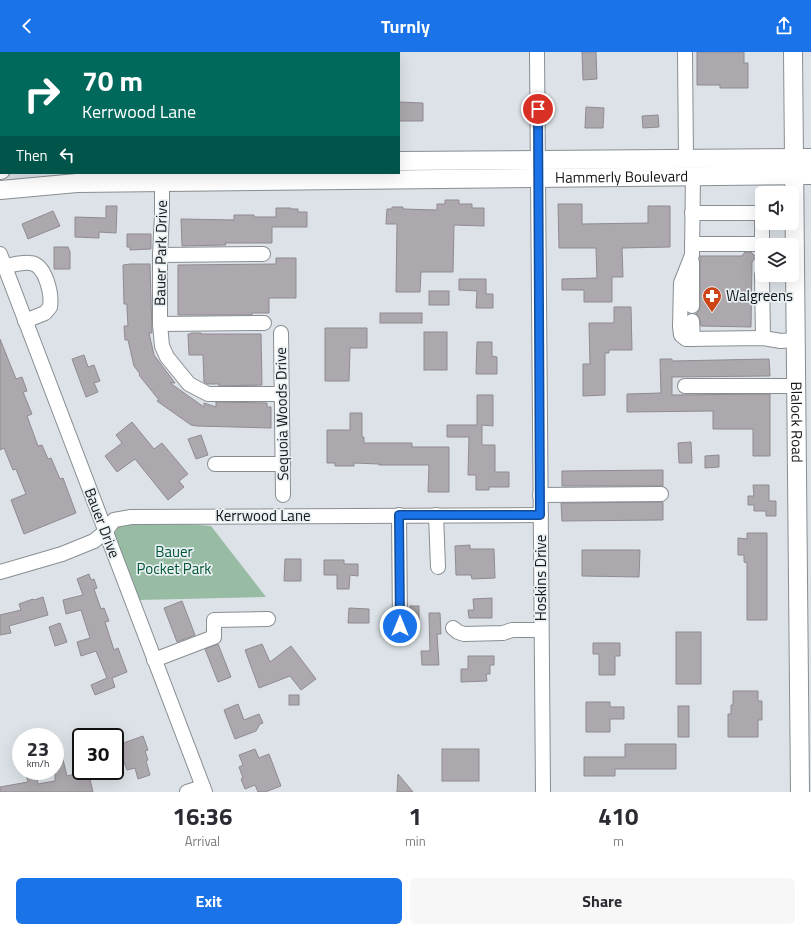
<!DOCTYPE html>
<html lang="en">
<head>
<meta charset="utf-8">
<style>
  body { margin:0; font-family:"Titillium Web",sans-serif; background:#f7f7f7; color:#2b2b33; height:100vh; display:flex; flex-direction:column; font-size:15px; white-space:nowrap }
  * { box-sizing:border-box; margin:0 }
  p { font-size:13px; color:#7c7c81 }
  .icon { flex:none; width:22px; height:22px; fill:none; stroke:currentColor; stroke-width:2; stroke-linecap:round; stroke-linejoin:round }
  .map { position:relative; height:740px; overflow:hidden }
  .sheet { display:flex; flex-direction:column; background:#fff; flex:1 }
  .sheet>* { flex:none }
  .hud { position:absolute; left:0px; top:0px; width:400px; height:122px; box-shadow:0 4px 16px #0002; background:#00695c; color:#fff; overflow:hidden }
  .controls { position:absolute; left:755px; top:134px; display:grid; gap:8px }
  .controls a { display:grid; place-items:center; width:44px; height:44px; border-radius:6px; background:#fff; box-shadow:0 4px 16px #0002; font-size:20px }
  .speed { position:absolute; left:12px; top:676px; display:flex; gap:8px; font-size:20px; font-weight:700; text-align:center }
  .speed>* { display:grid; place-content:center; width:52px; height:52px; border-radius:50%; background:#fff; box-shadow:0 4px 16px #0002; line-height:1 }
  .speed small { font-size:10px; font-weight:400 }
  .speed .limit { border:2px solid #111; border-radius:6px; background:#fff; color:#111 }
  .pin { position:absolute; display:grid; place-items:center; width:34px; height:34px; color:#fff; margin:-17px; border:2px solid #fff; border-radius:50%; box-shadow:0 1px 4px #0007 }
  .me { position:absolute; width:44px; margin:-22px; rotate:0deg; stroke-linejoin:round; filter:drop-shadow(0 0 3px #0008) }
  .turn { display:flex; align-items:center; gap:14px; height:84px; padding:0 16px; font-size:18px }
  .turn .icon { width:52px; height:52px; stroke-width:2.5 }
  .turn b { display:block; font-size:28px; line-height:34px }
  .then { display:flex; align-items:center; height:38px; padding:0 16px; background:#0003; gap:8px; font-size:15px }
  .eta { display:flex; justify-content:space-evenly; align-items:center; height:68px; text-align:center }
  .eta b { font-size:24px; font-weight:700; line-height:28px }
  .button { display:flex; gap:8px; margin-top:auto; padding:8px 16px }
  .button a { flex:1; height:46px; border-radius:6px; background:#1a73e8; color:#fff; font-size:16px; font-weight:700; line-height:46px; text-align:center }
  .button a+a { background:#f7f7f7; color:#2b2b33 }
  header { display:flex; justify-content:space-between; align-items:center; height:52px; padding:0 16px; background:#1a73e8; color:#fff; font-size:18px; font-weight:700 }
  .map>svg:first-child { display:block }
  .green { fill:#98bba4 }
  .building { fill:#aca8ae; stroke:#8f8b91 }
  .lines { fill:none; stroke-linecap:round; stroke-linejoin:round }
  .minor-casing { stroke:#888e92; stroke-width:16 }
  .major-casing { stroke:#888e92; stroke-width:20 }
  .minor { stroke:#fff; stroke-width:14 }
  .major { stroke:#fff; stroke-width:18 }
  .route-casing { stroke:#114b97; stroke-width:10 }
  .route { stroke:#1a73e8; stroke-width:7 }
  .labels { text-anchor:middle; stroke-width:3.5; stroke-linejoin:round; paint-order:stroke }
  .street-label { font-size:15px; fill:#141618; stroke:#e9f0f4 }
  .poi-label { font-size:15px; fill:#141618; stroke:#e9f0f4; text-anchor:start }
  .park-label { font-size:15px; fill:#005731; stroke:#e9f0f4 }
</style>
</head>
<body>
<header><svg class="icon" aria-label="back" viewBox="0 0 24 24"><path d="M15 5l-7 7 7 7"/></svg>Turnly<svg class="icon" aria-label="share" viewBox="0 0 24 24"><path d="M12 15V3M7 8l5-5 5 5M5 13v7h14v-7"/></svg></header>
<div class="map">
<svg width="811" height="740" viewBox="0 0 811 740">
  <rect width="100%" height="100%" fill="#dce2e7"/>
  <path class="green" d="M 175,471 L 211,474 L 266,545 L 139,548 L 114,480 L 118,473 Z"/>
  <g class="building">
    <path d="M 582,0 L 596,0 L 597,27 L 583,28 Z"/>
    <path d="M 697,0 L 744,0 L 744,11 L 748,11 L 748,36 L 720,36 L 720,33 L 697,33 Z"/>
    <path d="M 399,50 L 423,51 L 423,69 L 399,69 Z"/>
    <path d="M 586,55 L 604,56 L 603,76 L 585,76 Z"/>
    <path d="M 658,63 L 659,75 L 643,76 L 642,64 Z"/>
    <path d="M 445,148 L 459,148 L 459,152 L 472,152 L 472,156 L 484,156 L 484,174 L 454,173 L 453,220 L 421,220 L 420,240 L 396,240 L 397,172 L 386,172 L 387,157 L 392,157 L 392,155 L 403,155 L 403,157 L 437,158 L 437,152 L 445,152 Z"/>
    <path d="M 558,152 L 582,152 L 582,172 L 648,171 L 648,154 L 670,154 L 670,195 L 622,196 L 623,225 L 612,225 L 612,250 L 584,250 L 584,238 L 562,238 L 562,227 L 597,226 L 596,196 L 559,196 Z"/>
    <path d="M 106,154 L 117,154 L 116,181 L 99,180 L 99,186 L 75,185 L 75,165 L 106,166 Z"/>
    <path d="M 276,156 L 291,156 L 291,157 L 298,157 L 298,160 L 307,160 L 307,175 L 272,175 L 272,191 L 225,191 L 226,193 L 182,194 L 181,167 L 234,168 L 234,163 L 254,163 L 254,165 L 276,165 Z"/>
    <path d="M 53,159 L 60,174 L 28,187 L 22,172 Z"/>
    <path d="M 127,182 L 151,182 L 151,197 L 130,198 L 130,195 L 127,195 Z"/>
    <path d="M 54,195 L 68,195 L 70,200 L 70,217 L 54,217 Z"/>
    <path d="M 745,200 L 751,200 L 756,205 L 752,210 L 751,275 L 701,274 L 699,265 L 696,262 L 699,259 L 700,254 L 700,204 L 742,204 Z"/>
    <path d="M 276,206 L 296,206 L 296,246 L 269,246 L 269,261 L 252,261 L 252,263 L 178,263 L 178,213 L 276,212 Z"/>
    <path d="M 130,212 L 150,212 L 152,281 L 149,281 L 154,303 L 175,331 L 170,331 L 204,355 L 204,351 L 216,355 L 216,350 L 267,351 L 267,355 L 271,355 L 271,376 L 197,374 L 191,373 L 157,349 L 159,348 L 139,323 L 140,322 L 134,314 L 128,288 L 125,288 L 124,274 L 128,274 L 127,257 L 127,252 L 124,252 L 123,213 Z"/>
    <path d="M 459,227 L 486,227 L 486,242 L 493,242 L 493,256 L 476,256 L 477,239 L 459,238 Z"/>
    <rect x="429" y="239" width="20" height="14"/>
    <path d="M 614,255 L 631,255 L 632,298 L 609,298 L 609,301 L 605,301 L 605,343 L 583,344 L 583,312 L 590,312 L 589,271 L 614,271 Z"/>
    <rect x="380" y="261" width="42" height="10"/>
    <path d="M 325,276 L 367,276 L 367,296 L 350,296 L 349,329 L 325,329 Z"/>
    <rect x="424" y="280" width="23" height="38"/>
    <path d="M 191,281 L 201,281 L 201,282 L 261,282 L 262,333 L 219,334 L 219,332 L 207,332 L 204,330 L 203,303 L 189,303 L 188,282 L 191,282 Z"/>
    <path d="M 0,287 L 16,327 L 22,325 L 27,339 L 23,340 L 32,362 L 27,364 L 38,394 L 42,393 L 48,407 L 51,406 L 60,427 L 63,426 L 76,461 L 24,482 L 11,448 L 26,442 L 16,417 L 13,418 L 4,396 L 0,398 Z"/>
    <path d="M 477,290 L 492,290 L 492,304 L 497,305 L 497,322 L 476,322 Z"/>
    <path d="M 84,303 L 88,315 L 94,313 L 100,329 L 94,331 L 98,340 L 86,345 L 72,307 Z"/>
    <path d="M 660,307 L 672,307 L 672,309 L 769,307 L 770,324 L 672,325 L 672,343 L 770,342 L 770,404 L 753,404 L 753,377 L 713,377 L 713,359 L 627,360 L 627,342 L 661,341 Z"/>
    <path d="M 477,343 L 493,343 L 493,374 L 482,373 L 482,393 L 495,393 L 495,420 L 509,420 L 509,435 L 489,435 L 489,438 L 476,438 L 476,423 L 468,423 L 469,385 L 447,385 L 447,373 L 477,373 Z"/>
    <path d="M 350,361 L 362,361 L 362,385 L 364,385 L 364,391 L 412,391 L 412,395 L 449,395 L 449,440 L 428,440 L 429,413 L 379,413 L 379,412 L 354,411 L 354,414 L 335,414 L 335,411 L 327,411 L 327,378 L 350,378 Z"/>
    <path d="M 132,370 L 154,397 L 162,391 L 188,422 L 179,429 L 184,435 L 168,448 L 135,407 L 117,420 L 105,404 L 122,391 L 116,383 Z"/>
    <path d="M 201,383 L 208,403 L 196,407 L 188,387 Z"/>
    <path d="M 691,390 L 692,411 L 679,411 L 678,391 Z"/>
    <path d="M 719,403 L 719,415 L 705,416 L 705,404 Z"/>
    <path d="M 663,418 L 663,434 L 562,434 L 562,419 Z"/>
    <path d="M 753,433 L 769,433 L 769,449 L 776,449 L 776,464 L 766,464 L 766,459 L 754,459 L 754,453 L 748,453 L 748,444 L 754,444 Z"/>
    <path d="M 663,450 L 663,468 L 562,469 L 561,451 Z"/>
    <path d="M 747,481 L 767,481 L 767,568 L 747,568 L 747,511 L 744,510 L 744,503 L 738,503 L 738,486 L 747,487 Z"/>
    <path d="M 470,493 L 470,497 L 494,497 L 495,526 L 472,527 L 471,523 L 456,523 L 455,494 Z"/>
    <path d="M 582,498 L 640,498 L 639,525 L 582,524 Z"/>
    <path d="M 285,507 L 301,507 L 301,529 L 284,529 Z"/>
    <path d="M 324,508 L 344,508 L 344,512 L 358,512 L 358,524 L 350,523 L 349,537 L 337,537 L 337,523 L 324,523 Z"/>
    <path d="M 89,522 L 91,528 L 94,527 L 97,536 L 94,537 L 101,557 L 104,556 L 109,569 L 105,570 L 114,598 L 118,596 L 127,620 L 112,626 L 115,635 L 95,643 L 91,633 L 107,626 L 96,599 L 81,604 L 77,590 L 90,586 L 81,558 L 66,562 L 63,548 L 83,543 L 77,527 Z"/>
    <path d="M 43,545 L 48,563 L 9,574 L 11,581 L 0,583 L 0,563 L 21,558 L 19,552 L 33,547 L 34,548 Z"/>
    <path d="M 492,546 L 492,566 L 469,566 L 468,558 L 474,558 L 473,547 Z"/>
    <path d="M 182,549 L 195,583 L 177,590 L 164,556 Z"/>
    <rect x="410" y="554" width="9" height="13"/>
    <path d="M 349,556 L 369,557 L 369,571 L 348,571 Z"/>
    <path d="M 429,561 L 440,561 L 441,582 L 437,582 L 439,613 L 422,613 L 421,599 L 430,599 Z"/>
    <path d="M 60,571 L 67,590 L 55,594 L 49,575 Z"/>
    <rect x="676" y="580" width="25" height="52"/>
    <path d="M 593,591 L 620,591 L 620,604 L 615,604 L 615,623 L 599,623 L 599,602 L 593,602 Z"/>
    <path d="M 218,592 L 231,625 L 218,630 L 205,597 Z"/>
    <path d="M 262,592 L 270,610 L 291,594 L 316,627 L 301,638 L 290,624 L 259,636 L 245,598 Z"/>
    <path d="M 468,604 L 494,604 L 494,613 L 490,613 L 490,622 L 486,622 L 487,629 L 461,630 L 461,617 L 468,617 Z"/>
    <path d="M 733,639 L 758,639 L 758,649 L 762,649 L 762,668 L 758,668 L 758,685 L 728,685 L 728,662 L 731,662 L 731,653 L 733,653 Z"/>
    <rect x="289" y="643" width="10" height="10"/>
    <path d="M 586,650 L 610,650 L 610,655 L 624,655 L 624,667 L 610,667 L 610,680 L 586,680 Z"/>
    <path d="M 238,652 L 244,668 L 259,662 L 263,671 L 260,672 L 256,679 L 235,687 L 224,658 Z"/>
    <rect x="678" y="654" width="11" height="31"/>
    <path d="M 143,684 L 148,698 L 145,699 L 148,708 L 146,709 L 150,723 L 138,727 L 135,716 L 127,718 L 121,702 L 115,704 L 115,694 Z"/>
    <path d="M 58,687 L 67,724 L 88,719 L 93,740 L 0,740 L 0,735 L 28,730 L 26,723 L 36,721 L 38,732 L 55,729 L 55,688 Z"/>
    <path d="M 625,692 L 676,692 L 676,717 L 615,717 L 615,724 L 584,724 L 584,705 L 625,705 Z"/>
    <path d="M 255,697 L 259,706 L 269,702 L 281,734 L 265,740 L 258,740 L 255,733 L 245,737 L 241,727 L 243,726 L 239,715 L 243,713 L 239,703 Z"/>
    <rect x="442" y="697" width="37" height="32"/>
    <path d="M 398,722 L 413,740 L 397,740 Z"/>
  </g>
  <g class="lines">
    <g class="minor-casing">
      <g id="minor">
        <path d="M 178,0 L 178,1"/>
        <path d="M 537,0 L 543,740"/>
        <path d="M 685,0 L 686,107"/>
        <path d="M 693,123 L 692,203 L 681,231 L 680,275 L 681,283 L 686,287 L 763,286 L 781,289 L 795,288"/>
        <path d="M 162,130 L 162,163 L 160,203 L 160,272 L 162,294 L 167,305 L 189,332 L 208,342 L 282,342"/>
        <path d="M 692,161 L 762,161 L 762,193"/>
        <path d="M 692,192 L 762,192"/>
        <path d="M 0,202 L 205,740"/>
        <path d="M 160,203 L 263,202"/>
        <path d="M 692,210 L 692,254"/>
        <path d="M 5,214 C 13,213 22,210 30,211 C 46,212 52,243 50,255 L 45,261 L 25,269"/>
        <path d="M 762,223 L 763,286"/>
        <path d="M 692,269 L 693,287"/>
        <path d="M 160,272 L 264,271"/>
        <path d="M 281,281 L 283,443"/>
        <path d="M 685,334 L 796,334"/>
        <path d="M 215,412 L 283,412"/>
        <path d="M 540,443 L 661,442"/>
        <path d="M 399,463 L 400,574"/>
        <path d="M 436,463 L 438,515"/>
        <path d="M 0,520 L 62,502 L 94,489 L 105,480 L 114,468 L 131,465 L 541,463"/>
        <path d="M 453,576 L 458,580 L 464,582 L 503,581 L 512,578 L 541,578"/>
        <path d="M 154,608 L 214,585 L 214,568 L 268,567"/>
        <path d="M 187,740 L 203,735"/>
      </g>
    </g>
    <g class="major-casing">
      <g id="major">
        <path id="s1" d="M 793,0 L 800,740"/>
        <path d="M 399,109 L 811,106"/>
        <path d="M 0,118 L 1,118"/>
        <path id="s2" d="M 0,138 L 77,131 L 811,123"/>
      </g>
    </g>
    <use href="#minor" class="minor"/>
    <use href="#major" class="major"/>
  </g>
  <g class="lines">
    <g class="route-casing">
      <path id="route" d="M 400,574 L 399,463 L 540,463 L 538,57"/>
    </g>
    <use href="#route" class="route"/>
  </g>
  <defs>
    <g id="pharmacy-pin" transform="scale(1)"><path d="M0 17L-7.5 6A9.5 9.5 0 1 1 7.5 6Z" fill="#ce4618" stroke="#e9f0f4"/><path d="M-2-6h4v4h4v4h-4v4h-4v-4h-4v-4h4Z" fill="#fff"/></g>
  </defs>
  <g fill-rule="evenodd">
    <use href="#pharmacy-pin" x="712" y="244"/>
  </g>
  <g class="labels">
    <g class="street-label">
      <text dy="5" stroke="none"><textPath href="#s2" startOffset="622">Hammerly Boulevard</textPath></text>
      <text transform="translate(161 201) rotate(-89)" y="5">Bauer Park Drive</text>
      <text transform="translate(282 362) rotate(-91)" y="5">Sequoia Woods Drive</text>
      <text dy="5" stroke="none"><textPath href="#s1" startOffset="370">Blalock Road</textPath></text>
      <text x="263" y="469">Kerrwood Lane</text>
      <text transform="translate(102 471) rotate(69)" y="5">Bauer Drive</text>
      <text transform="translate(541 526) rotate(-90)" y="5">Hoskins Drive</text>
    </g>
    <g class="poi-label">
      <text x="726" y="249">Walgreens</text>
    </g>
    <g class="park-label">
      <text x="174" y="505">Bauer<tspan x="174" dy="17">Pocket Park</tspan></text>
    </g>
  </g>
</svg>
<div class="controls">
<a><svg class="icon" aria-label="sound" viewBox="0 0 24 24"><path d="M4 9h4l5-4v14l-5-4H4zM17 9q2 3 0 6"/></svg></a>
<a><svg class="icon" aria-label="layers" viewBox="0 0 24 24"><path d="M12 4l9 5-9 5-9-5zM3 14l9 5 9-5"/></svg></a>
</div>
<div class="speed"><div>23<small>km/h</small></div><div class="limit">30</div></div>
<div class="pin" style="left:538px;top:57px;background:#d93025"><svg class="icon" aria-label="arrive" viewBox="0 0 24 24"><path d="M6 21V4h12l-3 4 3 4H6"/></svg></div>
<svg class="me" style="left:400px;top:574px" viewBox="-20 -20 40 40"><circle r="17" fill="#1a73e8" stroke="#fff" stroke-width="3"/><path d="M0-11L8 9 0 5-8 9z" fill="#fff"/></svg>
<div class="hud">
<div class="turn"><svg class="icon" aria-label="right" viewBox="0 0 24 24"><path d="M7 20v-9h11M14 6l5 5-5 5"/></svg><div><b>70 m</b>Kerrwood Lane</div></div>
<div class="then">Then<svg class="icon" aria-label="left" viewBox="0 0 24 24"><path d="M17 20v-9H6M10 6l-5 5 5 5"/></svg></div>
</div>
</div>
<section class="sheet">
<div class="eta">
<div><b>16:36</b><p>Arrival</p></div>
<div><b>1</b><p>min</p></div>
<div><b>410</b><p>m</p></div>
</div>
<div class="button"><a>Exit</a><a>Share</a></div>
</section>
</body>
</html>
